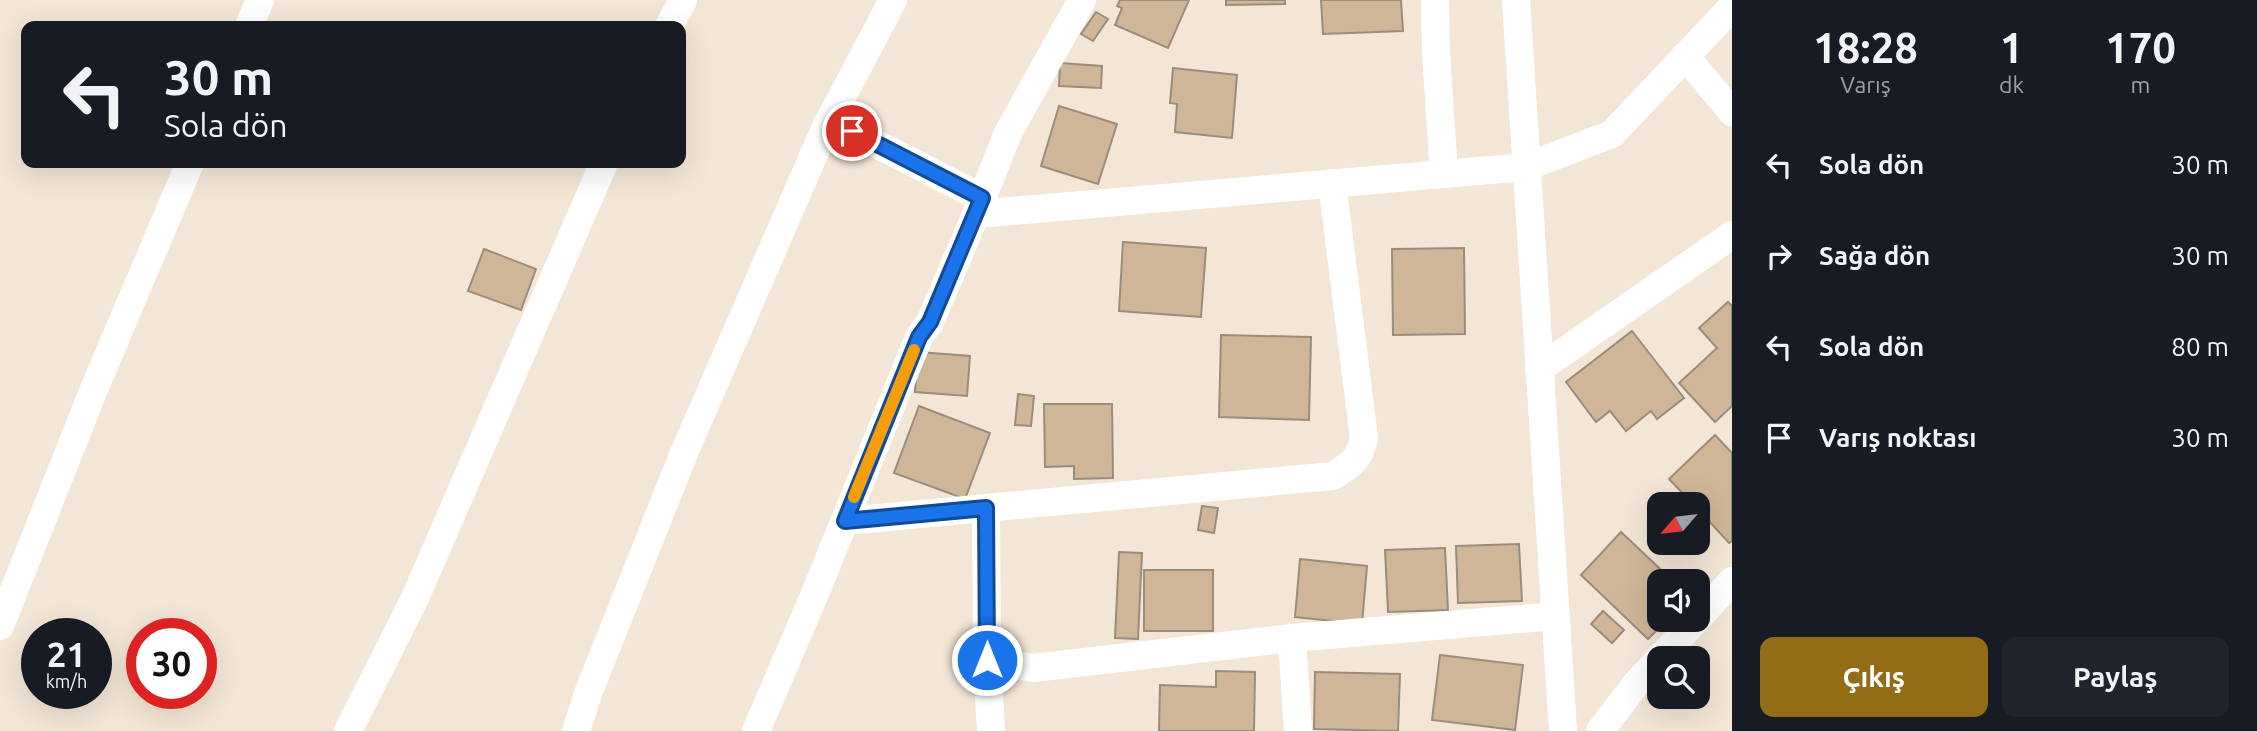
<!DOCTYPE html>
<html lang="tr">
<head>
<meta charset="utf-8">
<style>
  body { margin:0; font-family:Ubuntu,sans-serif; background:#20242c; color:#f1f3f6; height:100vh; display:flex; flex-direction:column; font-size:26px; white-space:nowrap }
  * { box-sizing:border-box; margin:0 }
  p { font-size:23px; color:#9ea1a6 }
  .icon { flex:none; width:38px; height:38px; fill:none; stroke:currentColor; stroke-width:2; stroke-linecap:round; stroke-linejoin:round }
  .map { position:relative; flex:1; overflow:hidden }
  .drawer { display:flex; flex-direction:column; background:#171b24; width:525px }
  .drawer>* { flex:none }
  .banner { position:absolute; left:21px; top:21px; width:665px; height:147px; border-radius:14px; box-shadow:0 7px 28px #0002; background:#171b24; color:#f1f3f6; overflow:hidden }
  .needle { width:46px; rotate:242deg }
  .buttons { position:absolute; left:1647px; top:492px; display:grid; gap:14px }
  .buttons a { display:grid; place-items:center; width:63px; height:63px; border-radius:14px; background:#171b24; box-shadow:0 7px 28px #0002; font-size:35px }
  .speed { position:absolute; left:21px; top:618px; display:flex; gap:14px; font-size:35px; font-weight:700; text-align:center }
  .speed>* { display:grid; place-content:center; width:91px; height:91px; border-radius:50%; background:#171b24; box-shadow:0 7px 28px #0002; line-height:1 }
  .speed small { font-size:18px; font-weight:400 }
  .speed .limit { border:10px solid #d22; background:#fff; color:#111 }
  .pin { position:absolute; display:grid; place-items:center; width:60px; height:60px; color:#fff; margin:-30px; border:4px solid #fff; border-radius:50%; box-shadow:0 2px 7px #0007 }
  .me { position:absolute; width:77px; margin:-38px; rotate:0deg; stroke-linejoin:round; filter:drop-shadow(0 0 5px #0008) }
  .turn { display:flex; align-items:center; gap:24px; height:147px; padding:0 28px; font-size:32px }
  .turn .icon { width:91px; height:91px; stroke-width:2.5 }
  .turn b { display:block; font-size:49px; line-height:60px }
  .eta { display:flex; justify-content:space-evenly; align-items:center; height:119px; text-align:center }
  .eta b { font-size:42px; font-weight:700; line-height:49px }
  .primary-button { display:flex; gap:14px; margin-top:auto; padding:14px 28px }
  .primary-button a { flex:1; height:80px; border-radius:14px; background:#926d15; color:#fff; font-size:28px; font-weight:700; line-height:80px; text-align:center }
  .primary-button a+a { background:#20242c; color:#f1f3f6 }
  ul { padding:0; list-style:none }
  li { display:flex; align-items:center; gap:21px; height:91px; padding:0 28px }
  li div { flex:1 }
  li b { display:block; font-size:26px }
  li em { font-style:normal }
  main { display:flex; flex:1; min-height:0 }
  .map>svg:first-child { display:block }
  .building { fill:#cfb698; stroke:#998d7e; stroke-width:2 }
  .lines { fill:none; stroke-linecap:round; stroke-linejoin:round }
  .street { stroke:#fff; stroke-width:28 }
  .route-casing { stroke:#114b97; stroke-width:18 }
  .route { stroke:#1a73e8; stroke-width:12 }
  .slow { stroke:#f59e0b; stroke-width:12 }
</style>
</head>
<body>
<main>
<div class="map">
<svg width="1732" height="731" viewBox="0 0 1732 731">
  <rect width="100%" height="100%" fill="#f3e6d6"/>
  <g class="building">
    <path d="M 1120,0 L 1189,0 L 1168,48 L 1115,25 L 1122,8 L 1117,6 Z"/>
    <path d="M 1226,0 L 1285,0 L 1285,4 L 1226,5 Z"/>
    <path d="M 1321,0 L 1401,0 L 1403,31 L 1323,34 Z"/>
    <path d="M 1096,12 L 1108,19 L 1093,41 L 1081,34 Z"/>
    <path d="M 1060,63 L 1102,66 L 1101,88 L 1059,86 Z"/>
    <path d="M 1173,68 L 1237,75 L 1232,138 L 1175,132 L 1177,104 L 1170,103 Z"/>
    <path d="M 1059,106 L 1117,124 L 1098,184 L 1041,166 Z"/>
    <path d="M 1123,242 L 1206,248 L 1201,317 L 1119,311 Z"/>
    <path d="M 1464,248 L 1465,334 L 1393,335 L 1392,249 Z"/>
    <path d="M 484,249 L 536,269 L 521,310 L 468,291 Z"/>
    <path d="M 1728,302 L 1732,306 L 1732,406 L 1715,422 L 1679,383 L 1717,348 L 1699,328 Z"/>
    <path d="M 1632,331 L 1684,398 L 1657,419 L 1651,411 L 1626,431 L 1610,411 L 1596,422 L 1566,382 Z"/>
    <path d="M 1221,335 L 1311,337 L 1309,420 L 1219,417 Z"/>
    <path d="M 918,352 L 970,356 L 967,396 L 915,392 Z"/>
    <path d="M 1018,394 L 1034,396 L 1031,426 L 1015,425 Z"/>
    <path d="M 1044,404 L 1112,404 L 1113,478 L 1074,479 L 1074,466 L 1045,467 Z"/>
    <path d="M 919,406 L 990,433 L 965,499 L 894,473 Z"/>
    <path d="M 1715,435 L 1732,453 L 1732,541 L 1729,543 L 1698,509 L 1698,504 L 1693,504 L 1669,479 Z"/>
    <path d="M 1202,506 L 1218,508 L 1214,533 L 1198,530 Z"/>
    <path d="M 1621,532 L 1673,581 L 1659,581 L 1659,620 L 1667,620 L 1648,639 L 1581,575 Z"/>
    <path d="M 1519,544 L 1522,601 L 1458,603 L 1456,546 Z"/>
    <path d="M 1445,548 L 1448,610 L 1388,612 L 1385,550 Z"/>
    <path d="M 1119,552 L 1142,553 L 1138,639 L 1115,638 Z"/>
    <path d="M 1300,559 L 1367,566 L 1362,624 L 1295,617 Z"/>
    <rect x="1144" y="570" width="69" height="61"/>
    <path d="M 1603,611 L 1624,630 L 1612,643 L 1591,624 Z"/>
    <path d="M 1440,655 L 1523,665 L 1515,730 L 1432,720 Z"/>
    <path d="M 1216,671 L 1255,672 L 1254,731 L 1159,731 L 1160,685 L 1216,687 Z"/>
    <path d="M 1315,672 L 1400,674 L 1398,731 L 1314,729 Z"/>
  </g>
  <g class="lines">
    <g class="street">
      <path d="M 1435,0 L 1436,53 L 1444,174"/>
      <path d="M 1516,0 L 1563,731"/>
      <path d="M 249,26 L 260,0"/>
      <path d="M 669,26 L 683,0"/>
      <path d="M 1685,56 L 1732,112"/>
      <path d="M 830,120 L 982,198"/>
      <path d="M 976,214 L 1526,167 L 1612,134 L 1732,7"/>
      <path d="M 1539,369 L 1732,235"/>
      <path d="M 986,508 L 987,660 L 991,731"/>
      <path d="M 845,521 L 1333,476 C 1350,465 1360,460 1364,438 L 1332,183"/>
      <path d="M 1698,618 L 1732,581"/>
      <path d="M 0,626 L 94,389 L 190,163"/>
      <path d="M 1292,638 L 1298,731"/>
      <path d="M 1660,658 L 1696,620"/>
      <path d="M 987,660 L 1033,668 L 1292,638 L 1556,616"/>
      <path d="M 348,731 L 415,598 L 604,163"/>
      <path d="M 576,731 L 589,691 L 684,453 L 825,129 L 893,0"/>
      <path d="M 756,731 L 814,596 L 919,337 L 930,322 L 976,214 L 1008,133 L 1082,0"/>
      <path d="M 1600,731 L 1636,684 L 1659,659"/>
    </g>
  </g>
  <g class="lines">
    <g class="route-casing">
      <path id="route" d="M 852,131 L 982,198 L 930,322 L 919,337 L 845,521 L 986,508 L 987,660"/>
    </g>
    <use href="#route" class="route"/>
    <path class="slow" d="M 854,497 L 914,350"/>
  </g>
</svg>
<div class="buttons">
<a><svg class="needle" viewBox="-14 -14 28 28"><path d="M0-13l5 13h-10z" fill="#e53935"/><path d="M0 13l5-13h-10z" fill="#9ea1a6"/></svg></a>
<a><svg class="icon" aria-label="sound" viewBox="0 0 24 24"><path d="M4 9h4l5-4v14l-5-4H4zM17 9q2 3 0 6"/></svg></a>
<a><svg class="icon" aria-label="search" viewBox="0 0 24 24"><circle cx="10" cy="10" r="6"/><path d="M15 15l6 6"/></svg></a>
</div>
<div class="speed"><div>21<small>km/h</small></div><div class="limit">30</div></div>
<div class="pin" style="left:852px;top:131px;background:#d93025"><svg class="icon" aria-label="arrive" viewBox="0 0 24 24"><path d="M6 21V4h12l-3 4 3 4H6"/></svg></div>
<svg class="me" style="left:987px;top:660px" viewBox="-20 -20 40 40"><circle r="17" fill="#1a73e8" stroke="#fff" stroke-width="3"/><path d="M0-11L8 9 0 5-8 9z" fill="#fff"/></svg>
<div class="banner">
<div class="turn"><svg class="icon" aria-label="left" viewBox="0 0 24 24"><path d="M17 20v-9H6M10 6l-5 5 5 5"/></svg><div><b>30 m</b>Sola dön</div></div>
</div>
</div>
<section class="drawer">
<div class="eta">
<div><b>18:28</b><p>Varış</p></div>
<div><b>1</b><p>dk</p></div>
<div><b>170</b><p>m</p></div>
</div>
<ul>
<li><svg class="icon" aria-label="left" viewBox="0 0 24 24"><path d="M17 20v-9H6M10 6l-5 5 5 5"/></svg><div><b>Sola dön</b></div><em>30 m</em></li>
<li><svg class="icon" aria-label="right" viewBox="0 0 24 24"><path d="M7 20v-9h11M14 6l5 5-5 5"/></svg><div><b>Sağa dön</b></div><em>30 m</em></li>
<li><svg class="icon" aria-label="left" viewBox="0 0 24 24"><path d="M17 20v-9H6M10 6l-5 5 5 5"/></svg><div><b>Sola dön</b></div><em>80 m</em></li>
<li><svg class="icon" aria-label="arrive" viewBox="0 0 24 24"><path d="M6 21V4h12l-3 4 3 4H6"/></svg><div><b>Varış noktası</b></div><em>30 m</em></li>
</ul>
<div class="primary-button"><a>Çıkış</a><a>Paylaş</a></div>
</section>
</main>
</body>
</html>
